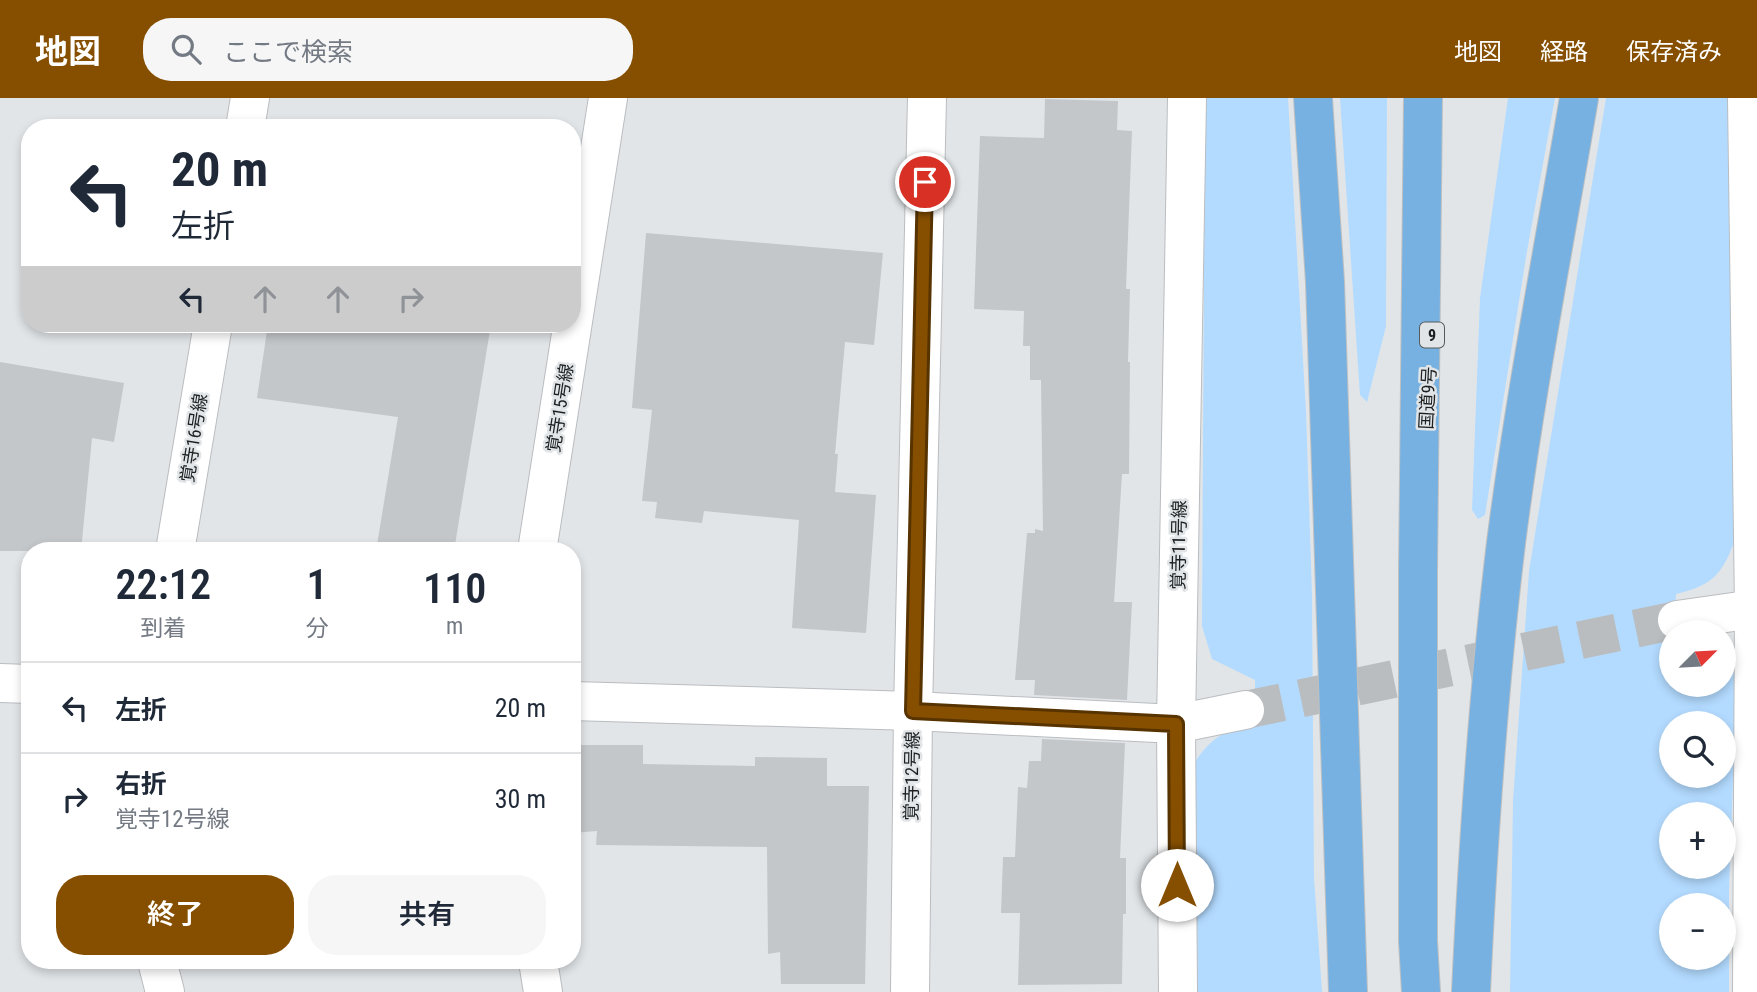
<!DOCTYPE html>
<html lang="ja">
<head>
<meta charset="utf-8">
<style>
  body { margin:0; font-family:"Roboto Condensed","Noto Sans JP",sans-serif; background:#f6f6f7; color:#1f2937; height:100vh; display:flex; flex-direction:column; font-size:26px; white-space:nowrap }
  * { box-sizing:border-box; margin:0 }
  p { font-size:23px; color:#747a83 }
  .icon { flex:none; width:38px; height:38px; fill:none; stroke:currentColor; stroke-width:2; stroke-linecap:round; stroke-linejoin:round }
  .map { position:relative; flex:1; overflow:hidden }
  .drawer { position:absolute; left:21px; top:444px; width:560px; height:427px; display:flex; flex-direction:column; background:#fff; border-radius:28px; box-shadow:0 4px 10px #0003 }
  .drawer>* { flex:none }
  .banner { position:absolute; left:21px; top:21px; width:560px; height:214px; border-radius:28px; box-shadow:0 4px 10px #0003; background:#fff; color:#1f2937; overflow:hidden }
  .needle { width:46px; rotate:66deg }
  .controls { position:absolute; left:1659px; top:522px; display:grid; gap:14px }
  .controls a { display:grid; place-items:center; width:77px; height:77px; border-radius:50%; background:#fff; box-shadow:0 4px 10px #0003; font-size:35px }
  .pin { position:absolute; display:grid; place-items:center; width:60px; height:60px; color:#fff; margin:-30px; border:4px solid #fff; border-radius:50%; box-shadow:0 2px 7px #0007 }
  .me { position:absolute; width:77px; margin:-38px; rotate:0deg; stroke-linejoin:round; filter:drop-shadow(0 0 5px #0008) }
  .turn { display:flex; align-items:center; gap:24px; height:147px; padding:0 35px; font-size:32px }
  .turn .icon { width:91px; height:91px; stroke-width:2.5 }
  .turn b { display:block; font-size:49px; line-height:60px }
  .lanes { display:flex; align-items:center; height:66px; padding:0 35px; background:#0003; justify-content:center; gap:35px; direction:ltr }
  .lanes .off { opacity:.35 }
  .eta { display:flex; justify-content:space-evenly; align-items:center; height:119px; text-align:center }
  .eta b { font-size:42px; font-weight:600; line-height:49px }
  .cta { display:flex; gap:14px; margin-top:auto; padding:14px 35px }
  .cta a { flex:1; height:80px; border-radius:28px; background:#864f00; color:#fff; font-size:28px; font-weight:600; line-height:80px; text-align:center }
  .cta a+a { background:#f6f6f7; color:#1f2937 }
  ul { padding:0; list-style:none }
  li { display:flex; align-items:center; gap:21px; height:91px; padding:0 35px; border-top:2px solid #e0e1e3 }
  li div { flex:1 }
  li b { display:block; font-size:26px }
  li em { font-style:normal }
  header { display:flex; align-items:center; gap:42px; box-sizing:border-box; height:98px; padding:0 35px; background:#864f00; color:#fff }
  header strong { font-size:33px }
  nav { display:flex; gap:38px; margin-inline-start:auto; font-size:24px }
  .search { width:490px; height:63px; background:#f6f6f7; display:flex; align-items:center; gap:18px; box-sizing:border-box; padding:0 24px; border-radius:28px; color:#747a83; font-size:26px }
  .map>svg:first-child { display:block }
  .green { fill:#b3dbff; fill-rule:evenodd }
  .building { fill:#c3c7ca }
  .lines { fill:none; stroke-linecap:round; stroke-linejoin:round }
  .street-tunnel { stroke:#babdc0; stroke-width:38; stroke-dasharray:38 19; stroke-linecap:butt }
  .street-casing { stroke:#babdc0; stroke-width:40 }
  .highway-casing { stroke:#bfc0c0; stroke-width:40 }
  .street { stroke:#fff; stroke-width:38 }
  .highway { stroke:#77b1e2; stroke-width:38 }
  .route-casing { stroke:#573300; stroke-width:18 }
  .route { stroke:#864f00; stroke-width:12 }
  .labels { text-anchor:middle; stroke-width:5; stroke-linejoin:round; paint-order:stroke }
  .shield { fill:#e1e5e8; stroke:#575a5b; stroke-width:2 }
  .shield-label { font-size:16px; font-weight:bold; fill:#1c1e1f }
  .street-label { font-size:18px; fill:#1c1e1f; stroke:#e1e5e8 }
</style>
</head>
<body>
<header>
<strong>地図</strong>
<div class="search"><svg class="icon" aria-label="search" viewBox="0 0 24 24"><circle cx="10" cy="10" r="6"/><path d="M15 15l6 6"/></svg>ここで検索</div>
<nav><a>地図</a><a>経路</a><a>保存済み</a></nav>
</header>
<div class="map">
<svg width="1757" height="894" viewBox="0 0 1757 894">
  <rect width="100%" height="100%" fill="#e1e5e8"/>
  <g class="green">
    <path d="M 1205,0 L 1288,0 L 1306,314 L 1312,497 L 1314,780 L 1322,894 L 1198,894 L 1195,664 C 1211,639 1228,631 1255,624 L 1255,582 L 1212,561 L 1202,528 Z"/>
    <path d="M 1340,0 L 1387,0 L 1386,228 L 1367,304 L 1360,297 Z"/>
    <path d="M 1508,0 L 1555,0 L 1527,153 L 1485,417 L 1478,421 L 1472,412 L 1480,200 Z"/>
    <path d="M 1606,0 L 1730,0 L 1734,444 C 1722,478 1710,488 1676,496 L 1674,534 L 1671,534 L 1671,586 L 1724,586 L 1724,560 L 1737,576 L 1729,792 L 1729,894 L 1510,894 L 1513,703 L 1529,473 ZM 1671,625 L 1724,625 L 1724,677 L 1671,677 ZM 1671,716 L 1724,716 L 1724,768 L 1671,768 ZM 1671,807 L 1724,807 L 1724,859 L 1671,859 Z"/>
  </g>
  <g class="building">
    <path d="M 1045,1 L 1118,3 L 1117,32 L 1132,33 L 1126,191 L 1130,191 L 1128,264 L 1130,264 L 1129,376 L 1122,376 L 1114,504 L 1132,504 L 1127,602 L 1034,597 L 1035,582 L 1015,582 L 1027,435 L 1035,435 L 1035,431 L 1043,433 L 1041,282 L 1030,282 L 1030,248 L 1023,248 L 1024,213 L 974,211 L 980,38 L 1044,40 Z"/>
    <path d="M 646,135 L 883,155 L 874,247 L 845,244 L 835,356 L 838,356 L 835,394 L 876,397 L 866,535 L 792,530 L 799,422 L 704,413 L 702,425 L 655,420 L 657,404 L 642,403 L 652,312 L 632,310 Z"/>
    <path d="M 268,226 L 491,226 L 454,453 L 376,453 L 398,319 L 257,300 Z"/>
    <path d="M 0,264 L 124,285 L 114,344 L 92,340 L 81,453 L 0,453 Z"/>
    <path d="M 1042,641 L 1125,645 L 1120,760 L 1126,760 L 1126,816 L 1123,816 L 1122,886 L 1018,887 L 1020,815 L 1001,815 L 1003,759 L 1015,759 L 1018,689 L 1027,690 L 1029,663 L 1041,663 Z"/>
    <path d="M 572,647 L 643,647 L 643,666 L 755,668 L 755,659 L 827,660 L 827,688 L 869,688 L 865,886 L 781,886 L 780,854 L 768,856 L 767,749 L 596,747 L 597,733 L 572,735 Z"/>
  </g>
  <g class="lines">
    <path class="street-tunnel" d="M 1245,612 L 1677,522"/>
    <g class="street-casing">
      <g id="street">
        <path d="M 1747,0 L 1754,511 L 1752,894"/>
        <path d="M 245,30 L 250,0"/>
        <path d="M 175,453 L 213,226"/>
        <path d="M 537,453 L 608,0"/>
        <path d="M 1677,522 L 1754,511"/>
        <path d="M 0,585 L 30,586"/>
        <path d="M 572,603 L 913,613 L 1176,626 L 1245,612"/>
        <path d="M 157,863 L 165,894"/>
        <path d="M 538,863 L 543,894"/>
        <path d="M 910,894 L 913,613 L 927,0"/>
        <path d="M 1178,894 L 1176,626 L 1187,0"/>
      </g>
    </g>
    <g class="highway-casing">
      <g id="highway">
        <path d="M 1313,0 L 1325,184 L 1348,894"/>
        <path d="M 1421,894 L 1418,843 L 1418,473 L 1423,0"/>
        <path d="M 1471,894 C 1478,744 1488,594 1506,445 C 1525,296 1554,148 1579,0"/>
      </g>
    </g>
    <use href="#street" class="street"/>
    <use href="#highway" class="highway"/>
  </g>
  <g class="lines">
    <g class="route-casing">
      <path id="route" d="M 925,84 L 913,613 L 1176,626 L 1177,787"/>
    </g>
    <use href="#route" class="route"/>
  </g>
  <g class="labels">
    <rect class="shield" x="1420" y="224.5" width="24" height="25" rx="5"/>
    <g class="shield-label">
      <text x="1432" y="243">9</text>
    </g>
    <g class="street-label">
      <text transform="translate(1428 300) rotate(-87)" y="6">国道9号</text>
      <text transform="translate(560 310) rotate(-81)" y="6">覚寺15号線</text>
      <text transform="translate(194 340) rotate(-81)" y="6">覚寺16号線</text>
      <text transform="translate(1179 447) rotate(-89)" y="6">覚寺11号線</text>
      <text transform="translate(912 678) rotate(-89)" y="6">覚寺12号線</text>
    </g>
  </g>
</svg>
<div class="controls">
<a><svg class="needle" viewBox="-14 -14 28 28"><path d="M0-13l5 13h-10z" fill="#e53935"/><path d="M0 13l5-13h-10z" fill="#747a83"/></svg></a>
<a><svg class="icon" aria-label="search" viewBox="0 0 24 24"><circle cx="10" cy="10" r="6"/><path d="M15 15l6 6"/></svg></a>
<a>+</a>
<a>−</a>
</div>
<div class="pin" style="left:925px;top:84px;background:#d93025"><svg class="icon" aria-label="arrive" viewBox="0 0 24 24"><path d="M6 21V4h12l-3 4 3 4H6"/></svg></div>
<svg class="me" style="left:1177px;top:787px" viewBox="-20 -20 40 40"><circle r="19" fill="#fff"/><path d="M0-13L10 11 0 6-10 11z" fill="#864f00"/></svg>
<div class="banner">
<div class="turn"><svg class="icon" aria-label="left" viewBox="0 0 24 24"><path d="M17 20v-9H6M10 6l-5 5 5 5"/></svg><div><b>20 m</b>左折</div></div>
<div class="lanes"><svg class="icon" aria-label="left" viewBox="0 0 24 24"><path d="M17 20v-9H6M10 6l-5 5 5 5"/></svg><svg class="icon off" aria-label="ahead" viewBox="0 0 24 24"><path d="M12 20V5M6 11l6-6 6 6"/></svg><svg class="icon off" aria-label="ahead" viewBox="0 0 24 24"><path d="M12 20V5M6 11l6-6 6 6"/></svg><svg class="icon off" aria-label="right" viewBox="0 0 24 24"><path d="M7 20v-9h11M14 6l5 5-5 5"/></svg></div>
</div>
<section class="drawer">
<div class="eta">
<div><b>22:12</b><p>到着</p></div>
<div><b>1</b><p>分</p></div>
<div><b>110</b><p>m</p></div>
</div>
<ul>
<li><svg class="icon" aria-label="left" viewBox="0 0 24 24"><path d="M17 20v-9H6M10 6l-5 5 5 5"/></svg><div><b>左折</b></div><em>20 m</em></li>
<li><svg class="icon" aria-label="right" viewBox="0 0 24 24"><path d="M7 20v-9h11M14 6l5 5-5 5"/></svg><div><b>右折</b><p>覚寺12号線</p></div><em>30 m</em></li>
</ul>
<div class="cta"><a>終了</a><a>共有</a></div>
</section>
</div>
</body>
</html>
